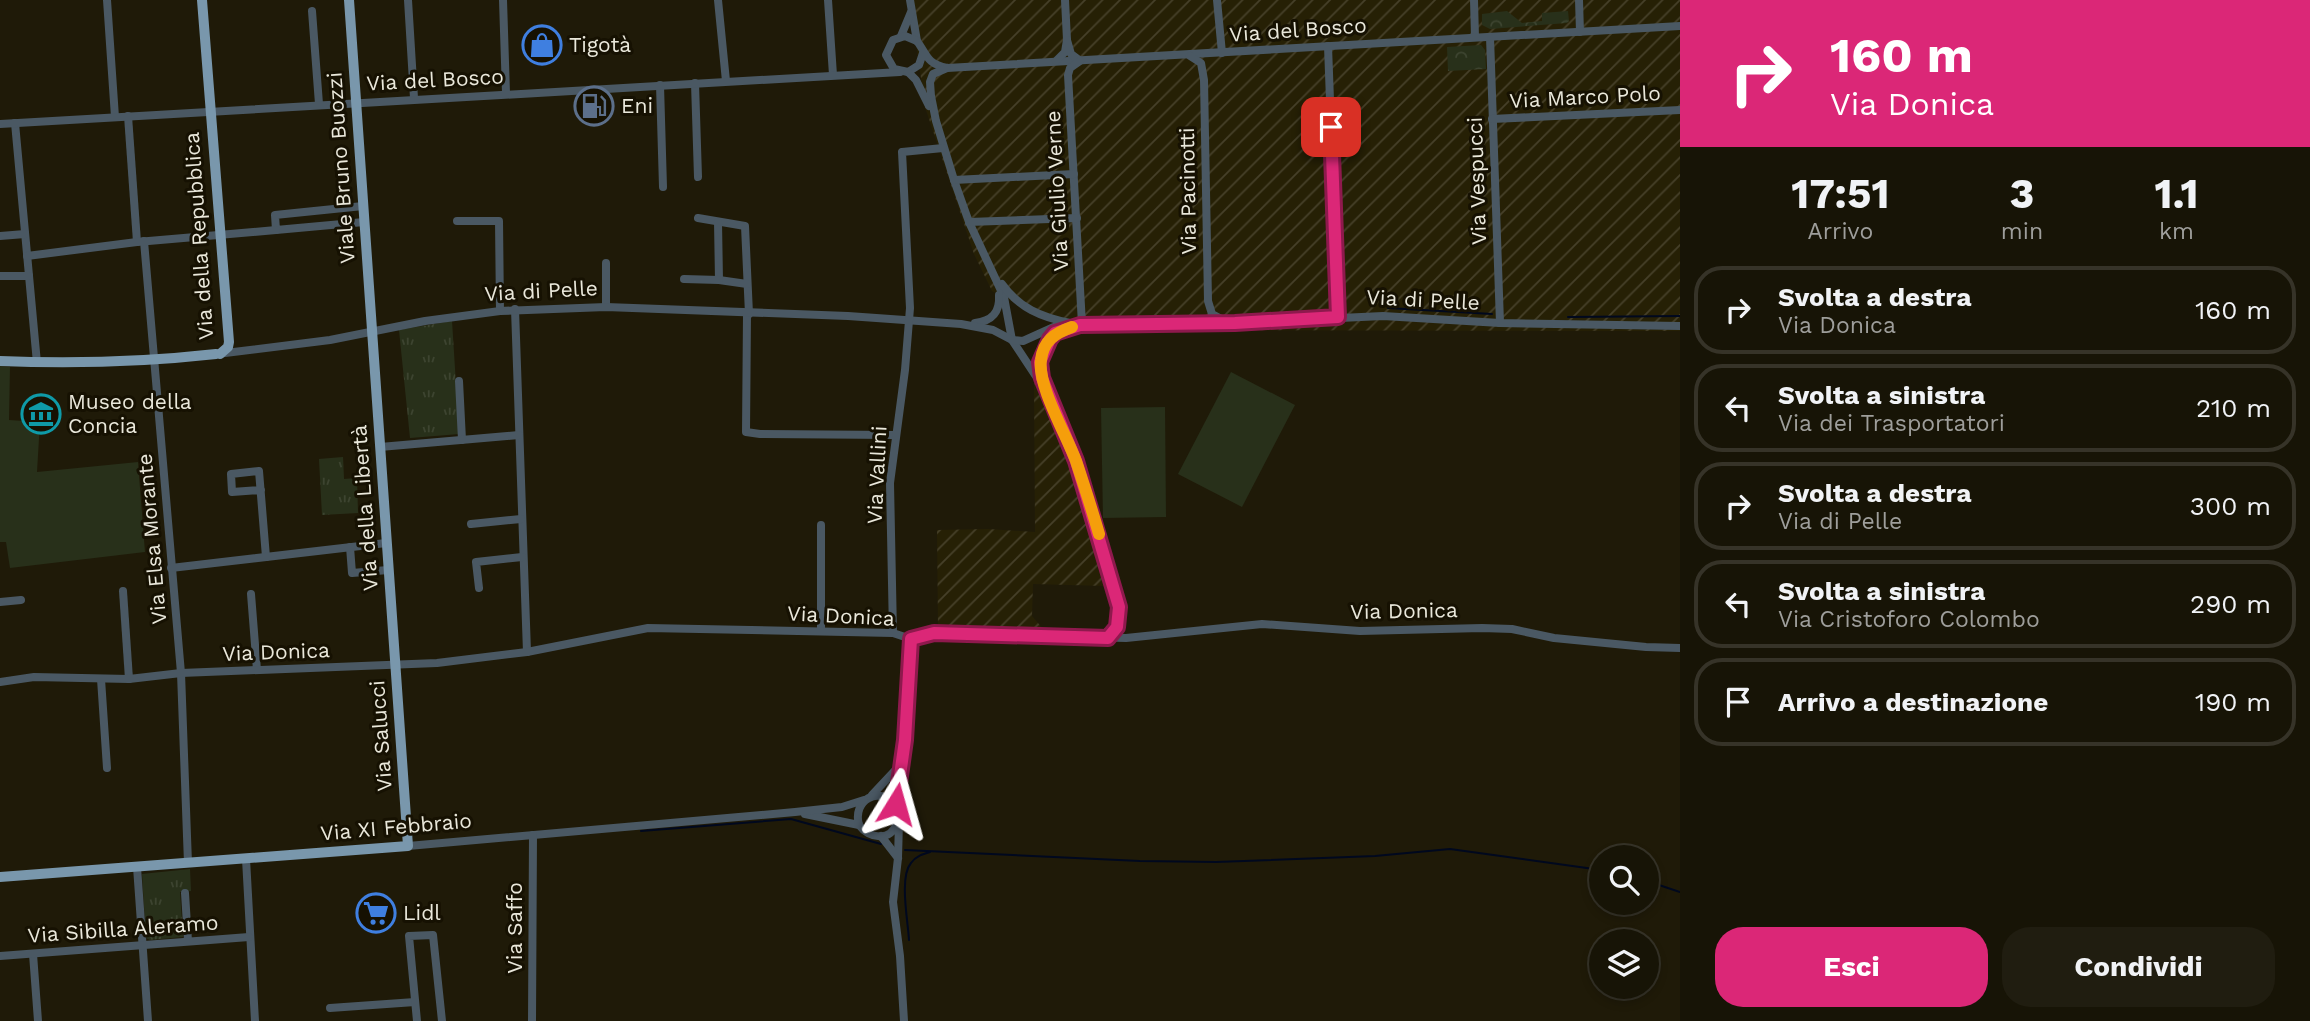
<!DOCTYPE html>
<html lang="it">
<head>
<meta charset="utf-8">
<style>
  body { margin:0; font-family:"Work Sans",sans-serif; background:#201d10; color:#f1f3f6; height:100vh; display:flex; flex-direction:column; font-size:26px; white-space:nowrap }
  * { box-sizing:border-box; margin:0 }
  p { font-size:23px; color:#9e9e9b }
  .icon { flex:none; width:38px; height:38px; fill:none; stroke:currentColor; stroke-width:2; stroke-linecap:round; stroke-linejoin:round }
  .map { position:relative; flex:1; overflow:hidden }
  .sheet { display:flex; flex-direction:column; background:#171406; width:630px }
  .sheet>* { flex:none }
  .guide { background:#db2777; color:#fff; overflow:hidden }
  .fabs { position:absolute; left:1589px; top:845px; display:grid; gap:14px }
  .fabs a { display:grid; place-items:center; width:70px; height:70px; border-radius:50%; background:#171406; box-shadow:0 4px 10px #0003,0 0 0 2px #363328; font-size:35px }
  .pin { position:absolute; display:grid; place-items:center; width:60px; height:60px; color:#fff; margin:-30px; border-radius:14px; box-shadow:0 4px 10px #0006 }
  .me { position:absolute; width:77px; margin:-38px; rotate:8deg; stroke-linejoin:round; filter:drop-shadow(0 0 5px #0008) }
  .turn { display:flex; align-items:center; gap:24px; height:147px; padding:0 35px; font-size:32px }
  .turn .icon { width:91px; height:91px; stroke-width:2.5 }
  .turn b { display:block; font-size:49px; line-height:60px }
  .eta { display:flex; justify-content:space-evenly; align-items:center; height:119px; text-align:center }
  .eta b { font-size:42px; font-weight:700; line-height:49px }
  .action { display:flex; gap:14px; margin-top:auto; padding:14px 35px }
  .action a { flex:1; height:80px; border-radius:28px; background:#db2777; color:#fff; font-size:28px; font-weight:700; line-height:80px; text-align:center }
  .action a+a { background:#201d10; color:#f1f3f6 }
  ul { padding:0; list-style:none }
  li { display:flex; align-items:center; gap:21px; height:88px; margin:0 14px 10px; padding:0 21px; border:4px solid #363328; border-radius:28px }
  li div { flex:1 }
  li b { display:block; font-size:26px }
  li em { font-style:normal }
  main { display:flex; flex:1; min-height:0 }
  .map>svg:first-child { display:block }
  .industrial { fill:url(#industrial-furrows) }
  .grass { fill:url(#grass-tufts) }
  .forest { fill:url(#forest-crowns) }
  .pitch { fill:#28301a }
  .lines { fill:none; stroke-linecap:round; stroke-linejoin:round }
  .stream { stroke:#00081e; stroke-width:2 }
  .minor { stroke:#4a5863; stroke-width:8 }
  .major { stroke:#7997ac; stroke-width:10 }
  .route-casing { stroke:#8e194d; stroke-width:18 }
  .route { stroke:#db2777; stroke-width:12 }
  .slow { stroke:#f59e0b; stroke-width:12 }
  .labels { text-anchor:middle; stroke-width:6; stroke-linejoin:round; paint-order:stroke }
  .street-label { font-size:21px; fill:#eae8db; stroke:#161102 }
  .poi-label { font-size:21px; fill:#eae8db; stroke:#161102; text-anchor:start }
</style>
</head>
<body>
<main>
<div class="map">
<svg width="1680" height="1021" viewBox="0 0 1680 1021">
  <defs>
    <pattern id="industrial-furrows" width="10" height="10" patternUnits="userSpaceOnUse" patternTransform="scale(1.75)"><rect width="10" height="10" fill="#262005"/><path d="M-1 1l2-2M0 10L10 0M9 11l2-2" fill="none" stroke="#464029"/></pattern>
    <pattern id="grass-tufts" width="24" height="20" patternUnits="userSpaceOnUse" patternTransform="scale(1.75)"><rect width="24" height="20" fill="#28301a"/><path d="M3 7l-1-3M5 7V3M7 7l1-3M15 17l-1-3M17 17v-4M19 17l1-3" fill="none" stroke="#3d4430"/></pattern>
    <pattern id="forest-crowns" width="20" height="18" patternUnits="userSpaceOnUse" patternTransform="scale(1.75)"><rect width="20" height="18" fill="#28301a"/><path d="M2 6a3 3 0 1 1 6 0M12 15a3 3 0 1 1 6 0" fill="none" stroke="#3d4430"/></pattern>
  </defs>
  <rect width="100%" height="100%" fill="#1f1a08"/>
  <g class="industrial">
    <path d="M 910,0 L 1680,0 L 1680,331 L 1069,330 L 992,291 L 974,254 L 925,107 Z"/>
    <path d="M 1034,382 L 1073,474 L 1105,586 L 1033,584 L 1032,616 L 1044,630 L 938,628 L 937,530 L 988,529 L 1035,532 Z"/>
  </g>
  <g class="grass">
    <path d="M 452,321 L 459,434 L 410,438 L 399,330 Z"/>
    <path d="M 343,457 L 344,479 L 357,478 L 358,513 L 322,515 L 319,459 Z"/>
    <path d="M 190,869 L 191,891 L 180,892 L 183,937 L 150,940 L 146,938 L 142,874 Z"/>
  </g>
  <g class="forest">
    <path d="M 1507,11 L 1522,23 L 1542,21 L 1542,13 L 1568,11 L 1569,21 L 1567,23 L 1490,29 L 1482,25 L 1482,14 Z"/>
    <path d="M 1481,45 L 1485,50 L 1486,69 L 1448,71 L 1447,47 Z"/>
  </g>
  <g class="pitch">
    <path d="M 0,366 L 10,367 L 9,420 L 40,422 L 37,472 L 138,462 L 145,552 L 10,568 L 6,542 L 0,542 Z"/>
    <path d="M 1231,372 L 1295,405 L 1242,507 L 1178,474 Z"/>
    <path d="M 1165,407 L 1166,517 L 1103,518 L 1101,408 Z"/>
  </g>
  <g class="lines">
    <g class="stream">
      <path d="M 1388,308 L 1492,314"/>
      <path d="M 1568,317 L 1680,316"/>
      <path d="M 641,831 L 791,819 L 881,844"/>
      <path d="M 905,850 L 1140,861 L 1216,862 L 1375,856 L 1450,849 L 1601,870"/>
      <path d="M 1647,881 L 1680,892"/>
      <path d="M 909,940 C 908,921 899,877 911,863 C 916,856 923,854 930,852"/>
    </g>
    <g class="minor">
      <path d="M 107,0 L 115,117"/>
      <path d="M 408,0 L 414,98"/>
      <path d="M 503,0 L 506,93"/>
      <path d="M 718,0 L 726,81"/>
      <path d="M 828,0 L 833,75"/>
      <path d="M 910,0 L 917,41"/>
      <path d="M 1065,0 L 1067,40"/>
      <path d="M 1217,0 L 1222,53"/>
      <path d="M 1474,0 L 1475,37"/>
      <path d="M 1579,0 L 1580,32"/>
      <path d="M 312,11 L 319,104"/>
      <path d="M 901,36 L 911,12"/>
      <path d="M 1490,37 L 1500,323"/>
      <path d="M 1328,46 L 1338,317"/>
      <path d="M 923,53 L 919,65 L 908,72 L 894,69 L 886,55 L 893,40 L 905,36 L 917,41 C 928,56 926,63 947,68 L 1680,26"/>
      <path d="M 1190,56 L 1201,63 L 1204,80 L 1208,301 L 1212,314 L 1225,321"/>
      <path d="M 1056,61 L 1065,52 L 1067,40 L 1071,54 L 1079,60"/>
      <path d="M 1080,61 L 1070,68 L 1068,75 L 1082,324"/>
      <path d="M 947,68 L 933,74 L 930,82 L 931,96 L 936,121 L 954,180 L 969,222 L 1004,297 L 1012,340 L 1049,396"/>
      <path d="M 908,72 L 916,80 L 929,106"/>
      <path d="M 695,83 L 698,177"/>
      <path d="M 660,85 L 663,187"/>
      <path d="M 128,116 L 137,242"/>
      <path d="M 1492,119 L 1680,110"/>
      <path d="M 15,123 L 37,363"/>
      <path d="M 0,124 L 900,72"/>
      <path d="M 954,180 L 1074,174"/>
      <path d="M 363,206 L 275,215 L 276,230 L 364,222"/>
      <path d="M 698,218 L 745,226 L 749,314"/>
      <path d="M 457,221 L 499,221 L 500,311"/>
      <path d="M 718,222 L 719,280 L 747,284"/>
      <path d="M 969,222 L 1077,218"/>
      <path d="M 0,236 L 25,234"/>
      <path d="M 144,241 L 181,673 L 188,863"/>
      <path d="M 27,256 L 137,242 L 276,230"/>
      <path d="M 606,263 L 606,307"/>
      <path d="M 0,276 L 29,276"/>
      <path d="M 684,279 L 719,280"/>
      <path d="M 1002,284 C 1019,308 1041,317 1070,323"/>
      <path d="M 515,309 L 527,652"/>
      <path d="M 747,314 L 746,432 L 760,434 L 895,435"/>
      <path d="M 975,323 C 992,321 1000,313 999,295"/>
      <path d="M 1065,330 C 1047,336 1039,352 1041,371 L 1076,461 L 1120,607 L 1117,627 L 1108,637"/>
      <path d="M 217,354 L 330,340 L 425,321 L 500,311 L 606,307 L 848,316 L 961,324 L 993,330 L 1012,340 L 1023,341 L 1054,327 L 1082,324 L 1235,323 L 1383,316 L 1500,323 L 1680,326"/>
      <path d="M 459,381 L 462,440"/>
      <path d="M 380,447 L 519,435"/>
      <path d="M 261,490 L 232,492 L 231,474 L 259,471 L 266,557"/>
      <path d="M 471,524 L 521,519"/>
      <path d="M 350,547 L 352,573 L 388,570"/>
      <path d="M 171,568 L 386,543"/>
      <path d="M 479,588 L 476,562 L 522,557"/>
      <path d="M 123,591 L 129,679"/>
      <path d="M 251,594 L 257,670"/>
      <path d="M 0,602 L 21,600"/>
      <path d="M 821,630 L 821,525"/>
      <path d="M 893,633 L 890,483 L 905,370 L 910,308 L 902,152 L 943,148"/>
      <path d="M 101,679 L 107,768"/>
      <path d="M 0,682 L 34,677 L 129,679 L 181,673 L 437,663 L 527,652 L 648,628 L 893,633 L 911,639 L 934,633 L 1126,638 L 1262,624 L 1360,631 L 1482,628 L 1512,629 L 1554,638 L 1646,647 L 1680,648"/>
      <path d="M 872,795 L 902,763"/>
      <path d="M 896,805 C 879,785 852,800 859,825 C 869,839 891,842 897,823 C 901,814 896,805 897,796 C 904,744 908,692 911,639"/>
      <path d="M 805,814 L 859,825"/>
      <path d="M 899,822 L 898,858 L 893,902 L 900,956 L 904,1021"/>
      <path d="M 881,836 L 898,858"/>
      <path d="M 408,846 L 795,812 L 842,807 L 864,800"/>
      <path d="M 246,859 L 255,1021"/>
      <path d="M 137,867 L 148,1021"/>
      <path d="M 185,893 L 188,941"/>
      <path d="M 33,954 L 38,1021"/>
      <path d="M 0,956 L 249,937"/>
      <path d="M 330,1008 L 415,1002"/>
      <path d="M 417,1021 L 409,936 L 433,935 L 442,1021"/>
      <path d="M 532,1021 L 533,835"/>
    </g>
    <g class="major">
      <path d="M 202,0 L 229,342 L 228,347 L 220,354"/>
      <path d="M 0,361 C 72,364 144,362 216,354"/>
      <path d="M 0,877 L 408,846 L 349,0"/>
    </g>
  </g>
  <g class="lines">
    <g class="route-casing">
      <path id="route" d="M 896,804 L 905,740 L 911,639 L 934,633 L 1108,638 L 1117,627 L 1119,607 L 1076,461 L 1042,378 L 1040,362 L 1050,339 L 1055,333 L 1080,325 L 1235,323 L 1338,317 L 1331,127"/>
    </g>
    <use href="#route" class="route"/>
    <path class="slow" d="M 1072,327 C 1055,333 1043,341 1041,360 C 1037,385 1067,436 1076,461 C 1084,485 1092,510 1099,534"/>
  </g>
  <defs>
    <g id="shop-ring" transform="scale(2.0125)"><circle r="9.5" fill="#161102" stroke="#3f7fe0" stroke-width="1.5"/><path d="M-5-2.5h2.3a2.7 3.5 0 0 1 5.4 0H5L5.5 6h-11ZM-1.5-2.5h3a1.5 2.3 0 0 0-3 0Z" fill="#3f7fe0"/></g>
    <g id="fuel-ring" transform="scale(2.0125)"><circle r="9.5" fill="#161102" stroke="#5c6f8a" stroke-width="1.5"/><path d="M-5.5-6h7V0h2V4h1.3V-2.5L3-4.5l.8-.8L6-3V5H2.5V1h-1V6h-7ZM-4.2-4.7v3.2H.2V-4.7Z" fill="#5c6f8a"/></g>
    <g id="museum-ring" transform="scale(2.0125)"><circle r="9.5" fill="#161102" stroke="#0f9aa8" stroke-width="1.5"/><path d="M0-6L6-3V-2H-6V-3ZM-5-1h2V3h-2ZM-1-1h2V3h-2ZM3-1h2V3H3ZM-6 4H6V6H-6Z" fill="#0f9aa8"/></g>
    <g id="supermarket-ring" transform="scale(2.0125)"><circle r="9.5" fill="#161102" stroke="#3f7fe0" stroke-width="1.5"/><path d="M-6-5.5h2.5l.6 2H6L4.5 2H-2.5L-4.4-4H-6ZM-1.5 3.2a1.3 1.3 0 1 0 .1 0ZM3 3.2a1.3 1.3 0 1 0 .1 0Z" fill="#3f7fe0"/></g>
  </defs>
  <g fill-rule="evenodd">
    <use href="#shop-ring" x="542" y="45"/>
    <use href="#fuel-ring" x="594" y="106"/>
    <use href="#museum-ring" x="41" y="414"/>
    <use href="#supermarket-ring" x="376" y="913"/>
  </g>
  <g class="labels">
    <g class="street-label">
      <text transform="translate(1298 30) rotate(-4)" y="7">Via del Bosco</text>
      <text transform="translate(435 80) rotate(-3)" y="7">Via del Bosco</text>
      <text transform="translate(1585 97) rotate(-3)" y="7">Via Marco Polo</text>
      <text transform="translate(341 168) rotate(-94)" y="7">Viale Bruno Buozzi</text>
      <text transform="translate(1477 181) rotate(-92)" y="7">Via Vespucci</text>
      <text transform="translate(1057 191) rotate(-93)" y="7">Via Giulio Verne</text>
      <text transform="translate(1188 191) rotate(-91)" y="7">Via Pacinotti</text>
      <text transform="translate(199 236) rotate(-94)" y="7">Via della Repubblica</text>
      <text transform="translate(541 291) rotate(-3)" y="7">Via di Pelle</text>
      <text transform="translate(1423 300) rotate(3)" y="7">Via di Pelle</text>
      <text transform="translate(877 475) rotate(-87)" y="7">Via Vallini</text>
      <text transform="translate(365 508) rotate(-94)" y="7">Via della Libertà</text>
      <text transform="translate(152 539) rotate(-95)" y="7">Via Elsa Morante</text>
      <text transform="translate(1404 611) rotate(-1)" y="7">Via Donica</text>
      <text transform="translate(841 616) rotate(3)" y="7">Via Donica</text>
      <text transform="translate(276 652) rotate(-2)" y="7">Via Donica</text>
      <text transform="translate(381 736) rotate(-94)" y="7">Via Salucci</text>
      <text transform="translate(396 827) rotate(-5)" y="7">Via XI Febbraio</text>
      <text transform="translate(515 928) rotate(-90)" y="7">Via Saffo</text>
      <text transform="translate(123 929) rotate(-4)" y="7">Via Sibilla Aleramo</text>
    </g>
    <g class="poi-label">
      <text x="569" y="52">Tigotà</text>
      <text x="621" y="113">Eni</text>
      <text x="68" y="409">Museo della<tspan x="68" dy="24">Concia</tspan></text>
      <text x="403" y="920">Lidl</text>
    </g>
  </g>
</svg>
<div class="fabs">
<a><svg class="icon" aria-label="search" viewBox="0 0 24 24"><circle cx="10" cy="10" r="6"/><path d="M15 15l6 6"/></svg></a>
<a><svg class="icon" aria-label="layers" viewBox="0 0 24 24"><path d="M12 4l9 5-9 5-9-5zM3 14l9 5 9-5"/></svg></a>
</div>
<div class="pin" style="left:1331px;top:127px;background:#d93025"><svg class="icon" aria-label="arrive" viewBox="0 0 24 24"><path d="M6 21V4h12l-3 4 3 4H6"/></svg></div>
<svg class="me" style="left:896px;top:804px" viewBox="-20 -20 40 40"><path d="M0-17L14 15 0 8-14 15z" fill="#db2777" stroke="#fff" stroke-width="4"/></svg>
</div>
<section class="sheet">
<div class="guide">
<div class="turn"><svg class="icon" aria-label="right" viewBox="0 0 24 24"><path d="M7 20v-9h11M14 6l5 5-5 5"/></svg><div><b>160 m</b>Via Donica</div></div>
</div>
<div class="eta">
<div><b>17:51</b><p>Arrivo</p></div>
<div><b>3</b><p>min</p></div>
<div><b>1.1</b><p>km</p></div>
</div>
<ul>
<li><svg class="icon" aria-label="right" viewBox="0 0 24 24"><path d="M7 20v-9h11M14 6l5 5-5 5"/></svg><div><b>Svolta a destra</b><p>Via Donica</p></div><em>160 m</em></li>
<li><svg class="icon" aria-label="left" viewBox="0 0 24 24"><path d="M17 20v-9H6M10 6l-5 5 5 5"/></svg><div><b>Svolta a sinistra</b><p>Via dei Trasportatori</p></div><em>210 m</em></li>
<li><svg class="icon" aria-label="right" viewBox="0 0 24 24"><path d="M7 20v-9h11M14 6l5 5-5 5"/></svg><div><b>Svolta a destra</b><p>Via di Pelle</p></div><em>300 m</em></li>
<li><svg class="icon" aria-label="left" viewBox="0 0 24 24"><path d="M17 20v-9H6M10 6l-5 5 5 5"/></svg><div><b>Svolta a sinistra</b><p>Via Cristoforo Colombo</p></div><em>290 m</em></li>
<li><svg class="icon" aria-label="arrive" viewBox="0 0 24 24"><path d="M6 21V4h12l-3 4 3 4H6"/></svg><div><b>Arrivo a destinazione</b></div><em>190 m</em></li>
</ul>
<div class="action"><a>Esci</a><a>Condividi</a></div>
</section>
</main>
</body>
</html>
